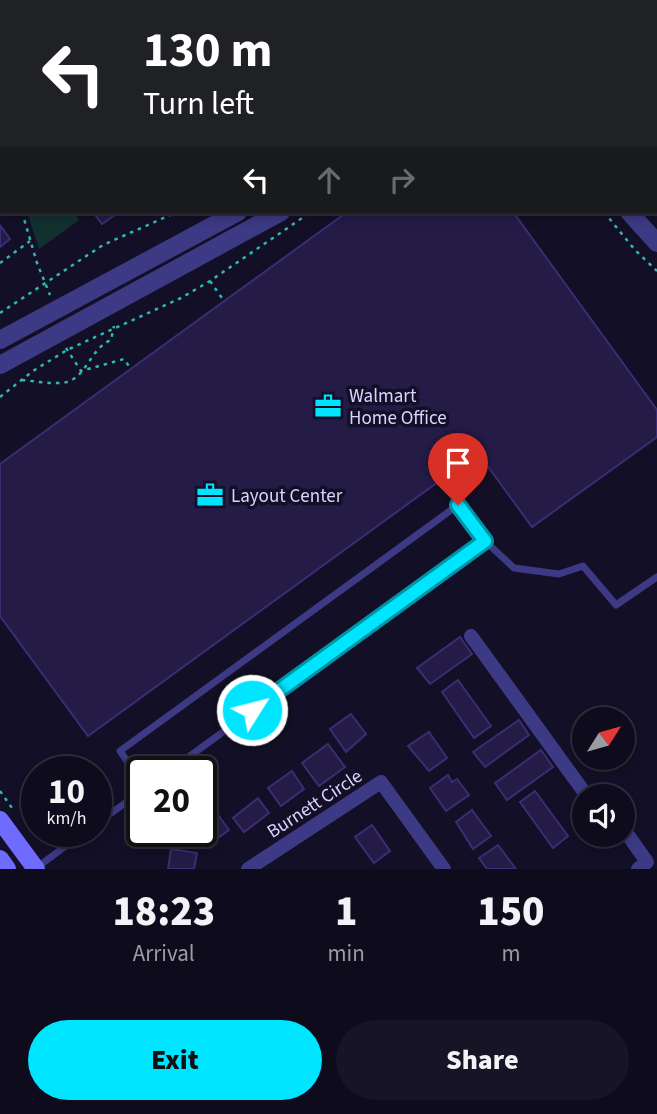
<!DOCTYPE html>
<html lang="en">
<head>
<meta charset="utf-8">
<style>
  body { margin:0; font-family:"Source Sans 3",sans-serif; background:#171425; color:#f1f3f6; height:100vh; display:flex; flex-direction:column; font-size:26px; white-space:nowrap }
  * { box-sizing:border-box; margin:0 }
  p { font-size:23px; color:#9b9ba3 }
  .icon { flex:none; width:38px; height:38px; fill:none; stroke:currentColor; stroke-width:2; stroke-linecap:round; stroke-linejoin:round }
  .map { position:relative; height:869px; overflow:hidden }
  .drawer { display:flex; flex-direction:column; background:#0e0b1c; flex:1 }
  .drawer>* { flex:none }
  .hud { position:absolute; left:0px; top:0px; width:658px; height:214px; box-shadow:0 4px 10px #0003,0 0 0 2px #2e2b3b; background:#202124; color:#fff; overflow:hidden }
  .needle { width:46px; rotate:53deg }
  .buttons { position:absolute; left:572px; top:707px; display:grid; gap:14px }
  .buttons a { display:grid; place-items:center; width:63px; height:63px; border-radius:50%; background:#0e0b1c; box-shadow:0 4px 10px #0003,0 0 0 2px #2e2b3b; font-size:35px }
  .speed { position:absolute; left:21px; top:756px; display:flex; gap:14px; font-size:35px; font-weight:700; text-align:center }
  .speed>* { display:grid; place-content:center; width:91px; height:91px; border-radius:50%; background:#0e0b1c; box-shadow:0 4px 10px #0003,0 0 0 2px #2e2b3b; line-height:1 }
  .speed small { font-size:18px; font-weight:400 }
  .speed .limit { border:4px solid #111; border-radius:10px; background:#fff; color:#111 }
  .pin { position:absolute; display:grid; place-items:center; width:60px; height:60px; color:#fff; margin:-72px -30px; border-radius:50% 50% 50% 0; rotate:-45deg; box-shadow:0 0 7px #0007 }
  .pin .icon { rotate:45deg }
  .me { position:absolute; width:77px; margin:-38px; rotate:54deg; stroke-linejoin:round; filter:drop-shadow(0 0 5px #0008) }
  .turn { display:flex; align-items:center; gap:24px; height:147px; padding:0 28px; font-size:32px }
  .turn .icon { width:91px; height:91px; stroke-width:2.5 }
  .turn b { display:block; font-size:49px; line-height:60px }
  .lanes { display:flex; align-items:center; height:66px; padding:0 28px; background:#0003; justify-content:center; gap:35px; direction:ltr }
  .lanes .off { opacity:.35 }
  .eta { display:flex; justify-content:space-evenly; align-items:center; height:119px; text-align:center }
  .eta b { font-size:42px; font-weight:800; line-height:49px }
  .action { display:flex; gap:14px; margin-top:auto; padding:14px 28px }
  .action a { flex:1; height:80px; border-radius:42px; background:#00e5ff; color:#111; font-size:28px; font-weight:800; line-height:80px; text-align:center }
  .action a+a { background:#171425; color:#f1f3f6 }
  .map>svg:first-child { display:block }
  .green { fill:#12302f }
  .building { fill:#241b47; stroke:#3b2d73; stroke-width:2 }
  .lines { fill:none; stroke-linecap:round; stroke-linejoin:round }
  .path { stroke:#2fb8b0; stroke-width:2.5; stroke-dasharray:3.5 5; stroke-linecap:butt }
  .service { stroke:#3d3a85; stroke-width:7 }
  .pedestrian { stroke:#3d3a85; stroke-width:10 }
  .minor { stroke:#3d3a85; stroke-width:14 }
  .tertiary { stroke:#3d3a85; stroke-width:18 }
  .secondary { stroke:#6f6bff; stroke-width:18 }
  .route-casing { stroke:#0095a6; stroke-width:18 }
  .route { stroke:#00e5ff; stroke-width:12 }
  .labels { text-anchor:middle; stroke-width:7; stroke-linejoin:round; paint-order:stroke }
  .poi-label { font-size:19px; fill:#d9d4ff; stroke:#130f26; text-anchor:start }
  .street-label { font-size:19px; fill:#d9d4ff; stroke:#130f26 }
</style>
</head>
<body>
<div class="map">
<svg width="657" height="869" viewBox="0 0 657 869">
  <rect width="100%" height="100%" fill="#130f26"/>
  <path class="green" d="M 27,212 L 74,212 L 79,220 L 39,249 Z"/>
  <g class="building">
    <path d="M 132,0 L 425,0 L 423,2 Z"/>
    <path d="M 93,212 L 119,212 L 102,224 Z"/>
    <path d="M 347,212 L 513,212 L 657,410 L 657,437 L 532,527 L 478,453 L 88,736 L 0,616 L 0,464 Z"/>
    <path d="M 0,225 L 10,239 L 0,247 Z"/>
    <path d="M 460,637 L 472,654 L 430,684 L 417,668 Z"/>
    <path d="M 458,680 L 491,726 L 474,738 L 442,692 Z"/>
    <path d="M 351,714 L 366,734 L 346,752 L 330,729 Z"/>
    <path d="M 519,720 L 529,735 L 485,767 L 473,752 Z"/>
    <path d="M 429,732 L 447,758 L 429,771 L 408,746 Z"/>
    <path d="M 328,744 L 345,767 L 319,786 L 302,763 Z"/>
    <path d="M 541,750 L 553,767 L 507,800 L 495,783 Z"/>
    <path d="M 292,771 L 304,789 L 281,806 L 268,788 Z"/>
    <path d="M 448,775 L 452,782 L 457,779 L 469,795 L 446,811 L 430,788 Z"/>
    <path d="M 535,791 L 568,836 L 553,848 L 520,802 Z"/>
    <path d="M 258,798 L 269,813 L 244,832 L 233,818 Z"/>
    <path d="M 472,810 L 491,836 L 473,849 L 456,822 Z"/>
    <path d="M 216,812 L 229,830 L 205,847 L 194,831 L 201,831 L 201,822 Z"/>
    <path d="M 372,825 L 390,851 L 374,863 L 355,837 Z"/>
    <path d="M 498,845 L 516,869 L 487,869 L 479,858 Z"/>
    <path d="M 171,849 L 197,853 L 194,869 L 168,869 Z"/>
  </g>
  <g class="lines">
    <g class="path">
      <path d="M 101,0 L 102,2"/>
      <path d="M 450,0 L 452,2"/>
      <path d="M 512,0 L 513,2"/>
      <path d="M 112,2 L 113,0"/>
      <path d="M 602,2 L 605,0"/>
      <path d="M 0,105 L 2,108"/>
      <path d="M 0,173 L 2,176"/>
      <path d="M 0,191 L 2,190"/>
      <path d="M 656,210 L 657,211"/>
      <path d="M 22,212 L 37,263 L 50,295"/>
      <path d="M 604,212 L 635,250 L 657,271"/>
      <path d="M 0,263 L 30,241"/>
      <path d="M 210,281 L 224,301"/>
      <path d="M 0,313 L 103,245 L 177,212"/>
      <path d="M 66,348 L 81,371 L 124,359 L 131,369"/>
      <path d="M 22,380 C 35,381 54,385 67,382 C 86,377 91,348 111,340 L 114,326"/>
      <path d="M 0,397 L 33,371 L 67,350 L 181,298 L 210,281 L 311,212"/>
      <path d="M 0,791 L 12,808"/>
    </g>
    <g class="service">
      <path d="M 7,2 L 9,0"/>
      <path d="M 168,772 L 485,541 L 514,568 L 559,574 L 583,566 L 616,605 L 657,577"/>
      <path d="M 142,782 L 120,751 L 458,505 L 485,541"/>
      <path d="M 96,824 L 142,791"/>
      <path d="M 36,868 L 86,831"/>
    </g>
    <path class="pedestrian" d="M 0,7 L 2,5"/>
    <g class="minor">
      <path d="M 471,636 L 587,796"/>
      <path d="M 623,828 L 647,862 L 638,869"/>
      <path d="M 248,869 L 381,782 L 444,869"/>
    </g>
    <g class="tertiary">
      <path d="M 476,0 L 477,2"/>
      <path d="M 550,2 L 553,0"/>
      <path d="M 629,212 L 657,243"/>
      <path d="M 0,340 L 238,212"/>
      <path d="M 0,365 L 281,212"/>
    </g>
    <g class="secondary">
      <path d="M 0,820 L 36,869"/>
      <path d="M 0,859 L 7,869"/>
    </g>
  </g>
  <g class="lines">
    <g class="route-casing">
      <path id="route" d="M 252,710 L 485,541 L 458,505"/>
    </g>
    <use href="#route" class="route"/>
  </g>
  <defs>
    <g id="office-bare" transform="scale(2.1)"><path d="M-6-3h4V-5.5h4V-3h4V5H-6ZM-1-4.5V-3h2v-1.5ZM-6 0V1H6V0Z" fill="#00e5ff" stroke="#130f26" stroke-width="2.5" paint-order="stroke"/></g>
  </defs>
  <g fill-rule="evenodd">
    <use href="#office-bare" x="328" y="406"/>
    <use href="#office-bare" x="210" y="495"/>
  </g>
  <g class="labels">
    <g class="poi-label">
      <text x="349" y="402">Walmart<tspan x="349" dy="22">Home Office</tspan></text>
      <text x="231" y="502">Layout Center</text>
    </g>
    <g class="street-label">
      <text transform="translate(314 803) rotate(-33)" y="7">Burnett Circle</text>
    </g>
  </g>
</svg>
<div class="buttons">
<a><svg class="needle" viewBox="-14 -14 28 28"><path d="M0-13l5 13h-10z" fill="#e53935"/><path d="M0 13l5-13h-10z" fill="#9b9ba3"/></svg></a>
<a><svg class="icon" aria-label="sound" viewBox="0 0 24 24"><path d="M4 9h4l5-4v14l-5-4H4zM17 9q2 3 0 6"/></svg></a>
</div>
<div class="speed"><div>10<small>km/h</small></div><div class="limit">20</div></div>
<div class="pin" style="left:458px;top:505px;background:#d93025"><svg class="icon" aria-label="arrive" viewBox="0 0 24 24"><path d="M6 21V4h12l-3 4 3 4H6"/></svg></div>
<svg class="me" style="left:252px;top:710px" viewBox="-20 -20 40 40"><circle r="17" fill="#00e5ff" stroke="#fff" stroke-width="3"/><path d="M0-11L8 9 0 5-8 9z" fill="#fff"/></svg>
<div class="hud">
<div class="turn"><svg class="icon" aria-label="left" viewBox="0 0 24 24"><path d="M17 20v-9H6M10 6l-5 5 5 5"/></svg><div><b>130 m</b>Turn left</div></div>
<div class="lanes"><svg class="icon" aria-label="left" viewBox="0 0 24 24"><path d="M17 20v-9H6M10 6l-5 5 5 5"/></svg><svg class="icon off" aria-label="ahead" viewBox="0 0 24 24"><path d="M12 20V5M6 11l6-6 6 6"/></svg><svg class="icon off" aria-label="right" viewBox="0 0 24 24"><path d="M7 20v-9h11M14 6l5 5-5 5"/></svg></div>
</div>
</div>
<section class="drawer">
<div class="eta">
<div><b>18:23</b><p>Arrival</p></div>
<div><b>1</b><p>min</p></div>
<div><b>150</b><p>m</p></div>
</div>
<div class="action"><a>Exit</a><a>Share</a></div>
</section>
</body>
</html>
